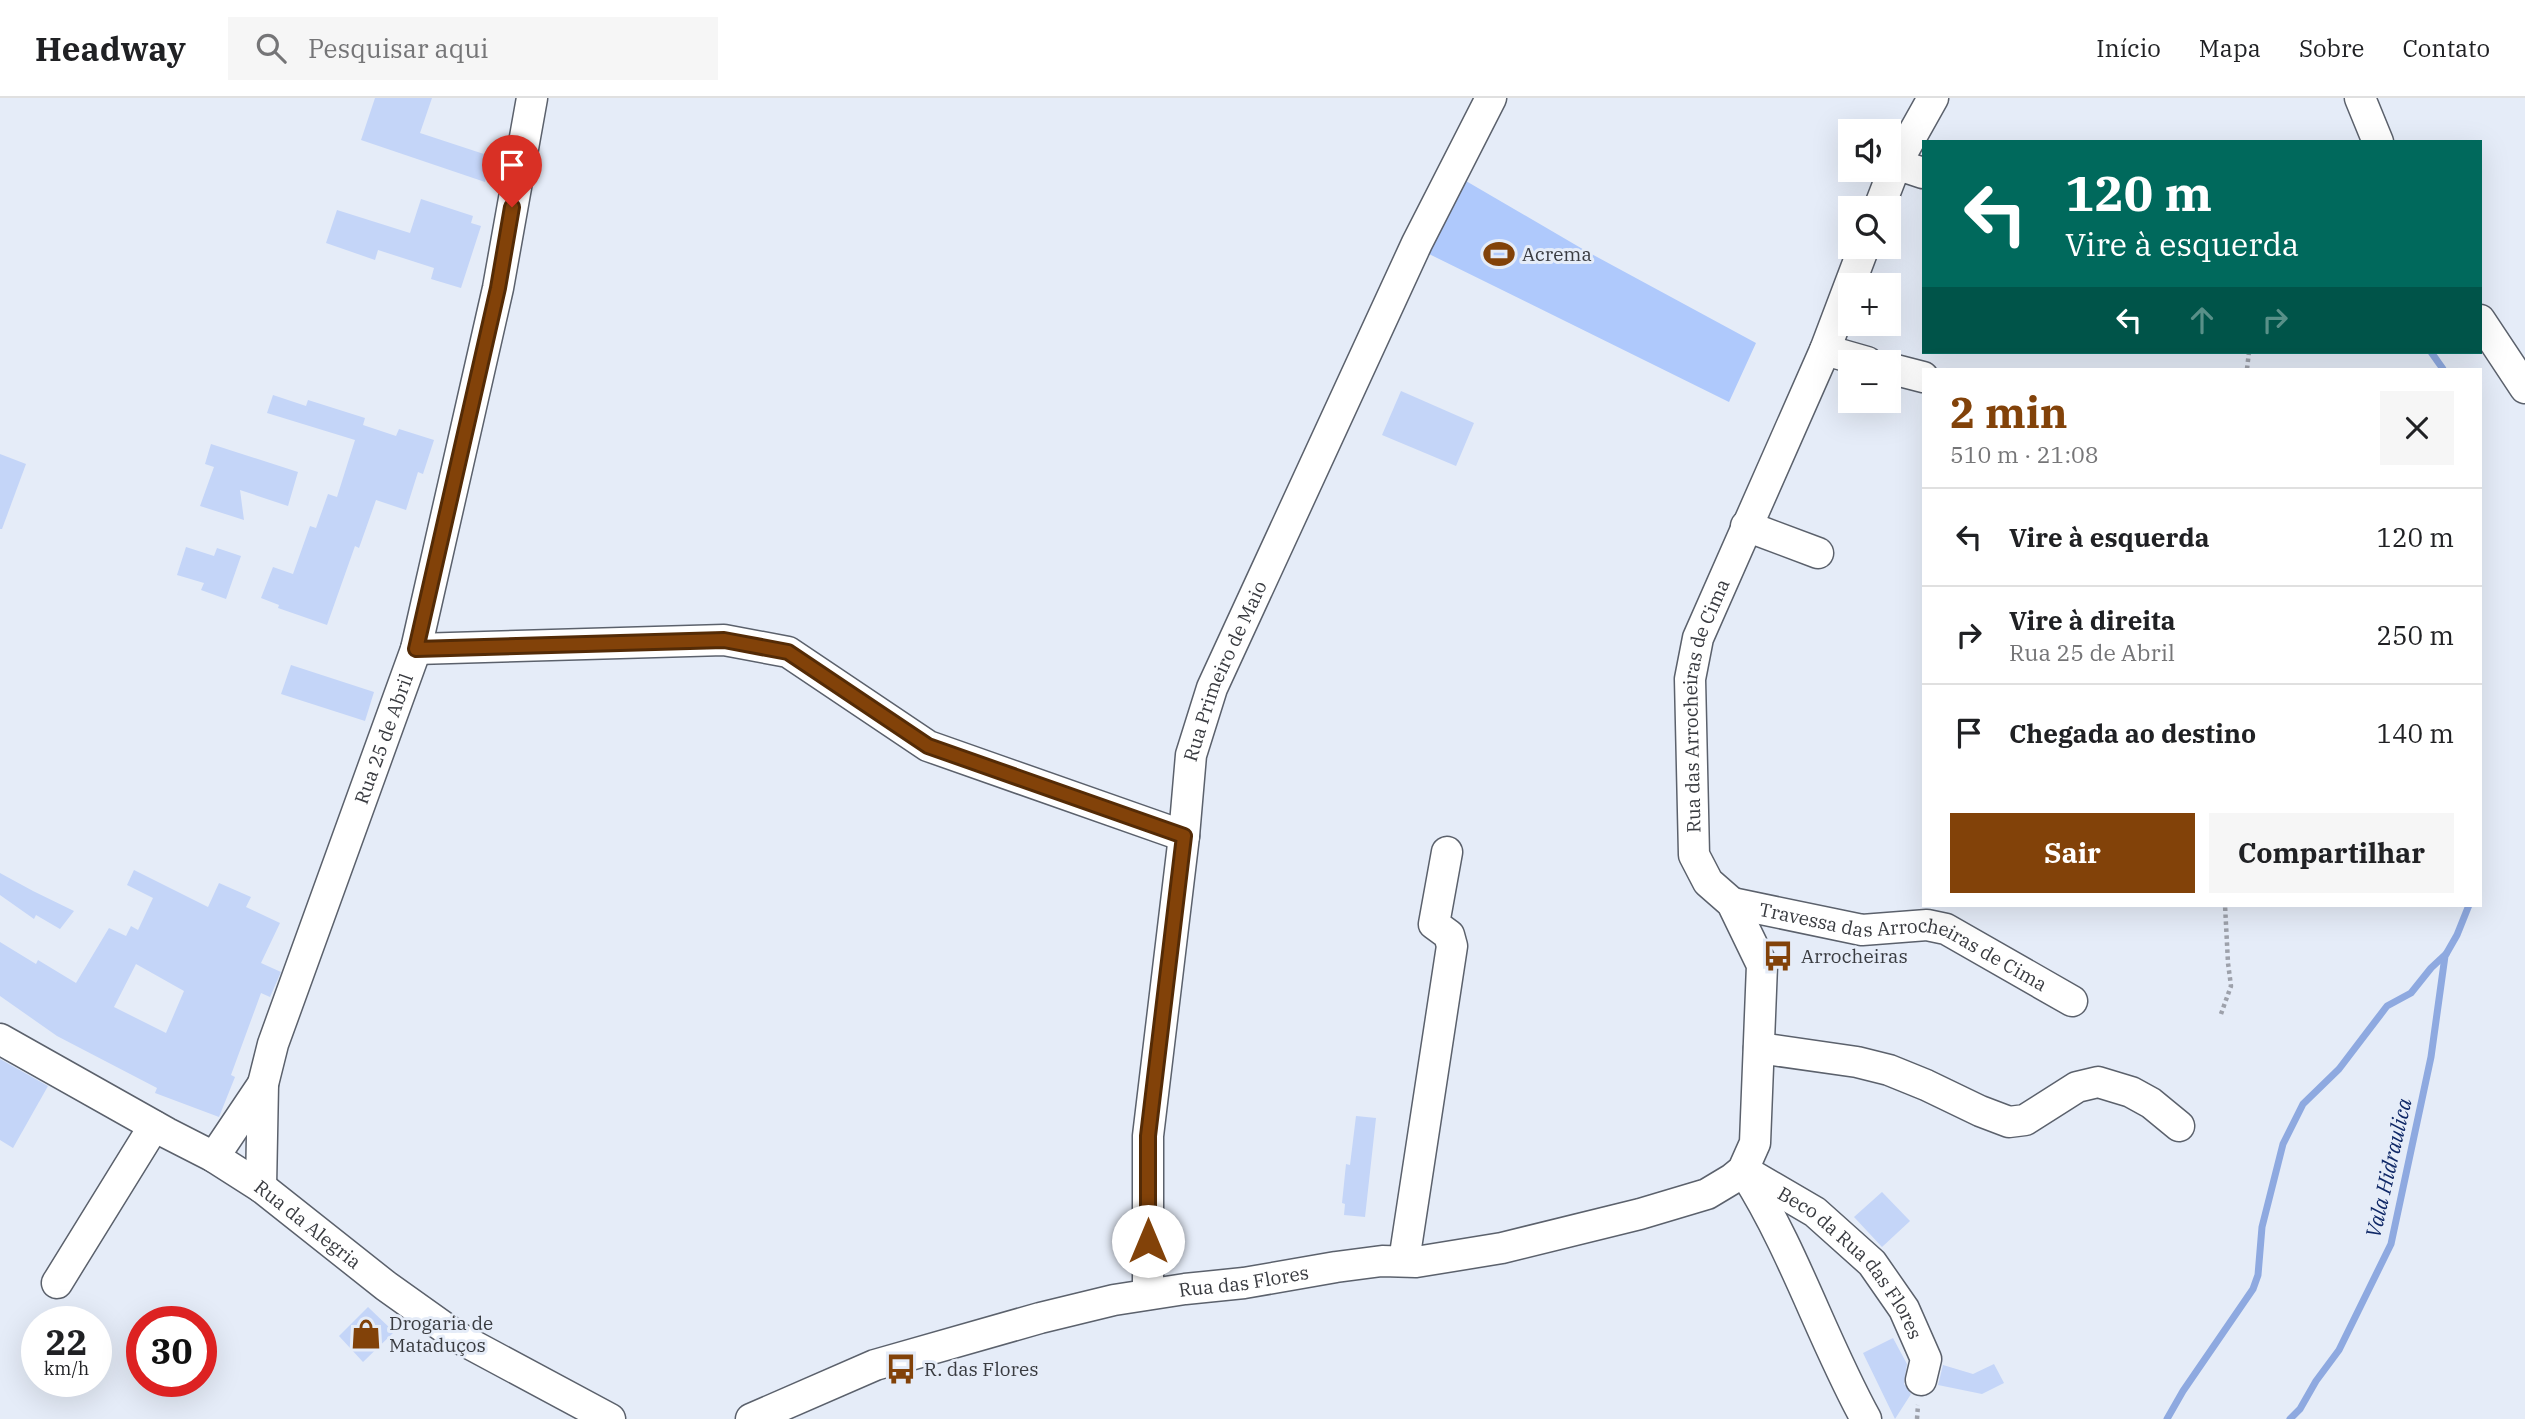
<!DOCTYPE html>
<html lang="pt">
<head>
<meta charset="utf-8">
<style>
  body { margin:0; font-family:"IBM Plex Serif",serif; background:#f6f6f6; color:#202124; height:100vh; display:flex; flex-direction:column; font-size:26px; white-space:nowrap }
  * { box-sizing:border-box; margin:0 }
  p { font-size:23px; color:#757577 }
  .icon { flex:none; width:38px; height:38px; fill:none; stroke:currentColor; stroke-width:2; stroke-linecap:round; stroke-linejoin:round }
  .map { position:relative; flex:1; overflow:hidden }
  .side { position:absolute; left:1922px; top:270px; width:560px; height:539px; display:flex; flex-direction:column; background:#fff; border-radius:0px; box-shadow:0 7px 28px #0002 }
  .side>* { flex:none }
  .top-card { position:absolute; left:1922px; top:42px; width:560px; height:214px; border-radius:0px; box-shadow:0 7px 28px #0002; background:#00695c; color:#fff; overflow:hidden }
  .fabs { position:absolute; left:1838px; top:21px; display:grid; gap:14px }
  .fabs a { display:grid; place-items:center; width:63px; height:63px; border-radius:0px; background:#fff; box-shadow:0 7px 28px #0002; font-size:35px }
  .speed { position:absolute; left:21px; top:1208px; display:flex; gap:14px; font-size:35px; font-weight:700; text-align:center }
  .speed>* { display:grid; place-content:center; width:91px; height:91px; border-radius:50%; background:#fff; box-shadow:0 7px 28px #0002; line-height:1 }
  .speed small { font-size:18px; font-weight:400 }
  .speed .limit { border:10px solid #d22; background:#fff; color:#111 }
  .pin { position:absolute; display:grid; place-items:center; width:60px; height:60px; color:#fff; margin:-72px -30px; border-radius:50% 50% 50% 0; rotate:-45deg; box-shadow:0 0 7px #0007 }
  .pin .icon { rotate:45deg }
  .me { position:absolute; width:77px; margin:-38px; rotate:0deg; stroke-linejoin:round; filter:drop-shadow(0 0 5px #0008) }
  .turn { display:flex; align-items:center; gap:24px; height:147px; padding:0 28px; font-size:32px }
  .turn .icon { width:91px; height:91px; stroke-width:2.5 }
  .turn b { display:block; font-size:49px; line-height:60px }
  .lanes { display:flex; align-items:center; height:66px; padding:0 28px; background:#0003; justify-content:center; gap:35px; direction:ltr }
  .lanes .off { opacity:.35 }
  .round { display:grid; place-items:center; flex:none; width:74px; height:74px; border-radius:0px; background:#f6f6f6 }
  .headline { display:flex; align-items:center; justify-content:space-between; height:119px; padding:0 28px }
  h1 { font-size:42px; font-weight:700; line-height:52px; color:#824209 }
  .button { display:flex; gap:14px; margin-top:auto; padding:14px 28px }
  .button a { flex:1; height:80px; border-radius:0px; background:#824209; color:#fff; font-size:28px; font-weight:700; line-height:80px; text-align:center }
  .button a+a { background:#f6f6f6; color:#202124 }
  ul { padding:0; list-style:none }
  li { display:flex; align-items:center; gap:21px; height:98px; padding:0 28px; border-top:2px solid #e0e0e0 }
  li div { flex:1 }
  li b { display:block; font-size:26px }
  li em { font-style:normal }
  header { display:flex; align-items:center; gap:42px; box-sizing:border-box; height:98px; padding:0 35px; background:#fff; border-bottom:2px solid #e0e0e0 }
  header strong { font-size:33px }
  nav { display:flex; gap:38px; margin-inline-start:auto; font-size:24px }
  .search { width:490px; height:63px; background:#f6f6f6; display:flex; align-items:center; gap:18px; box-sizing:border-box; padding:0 24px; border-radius:0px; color:#757577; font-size:26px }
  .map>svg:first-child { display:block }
  .green { fill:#afc9fc }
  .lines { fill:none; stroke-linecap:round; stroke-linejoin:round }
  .stream { stroke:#8ea9e0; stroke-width:7 }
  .building { fill:#c4d5f8; fill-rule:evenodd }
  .minor-casing { stroke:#5b616c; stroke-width:33 }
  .path { stroke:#9da1ab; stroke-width:4.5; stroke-dasharray:3.5 3.5; stroke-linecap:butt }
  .minor { stroke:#fff; stroke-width:30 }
  .route-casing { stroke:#542b06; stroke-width:18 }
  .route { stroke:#824209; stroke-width:12 }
  .labels { text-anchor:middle; stroke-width:6; stroke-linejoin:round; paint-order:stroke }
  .poi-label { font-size:19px; fill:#393b40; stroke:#e5ecf8; text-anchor:start }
  .street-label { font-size:19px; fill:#393b40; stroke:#e5ecf8 }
  .water-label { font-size:21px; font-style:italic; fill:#0e2766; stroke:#e5ecf8 }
</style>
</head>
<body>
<header>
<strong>Headway</strong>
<div class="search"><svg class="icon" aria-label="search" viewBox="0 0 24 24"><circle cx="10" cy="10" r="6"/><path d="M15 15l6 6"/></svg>Pesquisar aqui</div>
<nav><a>Início</a><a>Mapa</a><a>Sobre</a><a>Contato</a></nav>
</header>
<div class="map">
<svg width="2525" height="1321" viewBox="0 0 2525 1321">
  <rect width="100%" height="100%" fill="#e5ecf8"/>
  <path class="green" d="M 1466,83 L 1586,153 L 1756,245 L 1729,304 L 1429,156 Z"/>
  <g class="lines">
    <g class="stream">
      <path d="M 2431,254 L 2443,271"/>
      <path d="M 2167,1321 L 2183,1293 L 2253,1191 L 2258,1177 L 2262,1129 L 2283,1046 L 2303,1006 L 2339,971 L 2387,908 L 2411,895 L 2431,870 L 2446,856"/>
      <path d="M 2290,1321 L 2300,1311 L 2316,1283 L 2339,1252 L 2391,1146 L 2431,959 L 2445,858 L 2457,837 L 2469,807"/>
    </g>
  </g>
  <g class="building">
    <path d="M 375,0 L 432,0 L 420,35 L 493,59 L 485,84 L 361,42 Z"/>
    <path d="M 421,101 L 473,118 L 471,125 L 481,128 L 461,190 L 431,181 L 434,170 L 378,152 L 375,162 L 326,145 L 337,112 L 410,135 Z"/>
    <path d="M 1401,293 L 1474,325 L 1456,368 L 1382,337 Z"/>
    <path d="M 273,297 L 306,308 L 308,302 L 365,320 L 363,327 L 396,338 L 399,331 L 434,342 L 423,376 L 418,374 L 406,412 L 376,402 L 359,450 L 355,448 L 327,527 L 278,510 L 279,507 L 261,500 L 273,469 L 293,476 L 310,428 L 316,430 L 328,396 L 337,399 L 355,342 L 267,315 Z"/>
    <path d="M 211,346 L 298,374 L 288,408 L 240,392 L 244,422 L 200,408 L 214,369 L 205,366 Z"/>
    <path d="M 0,356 L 26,366 L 2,431 L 0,431 Z"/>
    <path d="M 186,449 L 214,458 L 217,450 L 241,458 L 226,501 L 201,492 L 204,485 L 177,477 Z"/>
    <path d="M 291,567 L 374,594 L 365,623 L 281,596 Z"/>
    <path d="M 134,772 L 208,809 L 219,785 L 251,799 L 246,809 L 280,825 L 261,865 L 281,874 L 270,899 L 261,895 L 231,977 L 235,979 L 219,1019 L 155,995 L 157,990 L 57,938 L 0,898 L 0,844 L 36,866 L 38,862 L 76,885 L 109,830 L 126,838 L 131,828 L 138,832 L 153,800 L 127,787 ZM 136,866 L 184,893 L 166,935 L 114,909 Z"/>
    <path d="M 0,775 L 33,793 L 74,813 L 60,831 L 36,817 L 34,821 L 0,797 Z"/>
    <path d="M 0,961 L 48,988 L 13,1050 L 0,1042 Z"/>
    <path d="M 1356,1018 L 1376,1020 L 1365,1119 L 1344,1117 L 1345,1106 L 1342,1105 L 1346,1066 L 1350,1067 Z"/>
    <path d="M 1882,1094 L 1910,1123 L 1882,1149 L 1854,1119 Z"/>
    <path d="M 368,1209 L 394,1234 L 363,1264 L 339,1238 Z"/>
    <path d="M 1893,1240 L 1907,1266 L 1904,1286 L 1911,1296 L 1895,1321 L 1863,1255 Z"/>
    <path d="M 1994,1266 L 2004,1285 L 1982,1296 L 1938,1287 L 1943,1267 L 1973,1276 Z"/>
  </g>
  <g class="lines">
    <g class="minor-casing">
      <g id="minor">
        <path d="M 2360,0 L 2378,44"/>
        <path d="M 1896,66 L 1923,75"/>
        <path d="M 1879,110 L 1896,66 L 1933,0"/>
        <path d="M 2480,222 L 2525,290"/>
        <path d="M 1825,252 L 1867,264"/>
        <path d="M 1888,270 L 1923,279"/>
        <path d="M 1746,428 L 1818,455"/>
        <path d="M 416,551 L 724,542 L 788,554 L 928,648 L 1184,738"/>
        <path id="s1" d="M 1732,805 L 1862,832 L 1927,827 L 1946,831 L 2072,903"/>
        <path id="s2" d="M 0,941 L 167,1035 L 214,1059 L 261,1089 L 386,1188 L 459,1240 L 610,1321"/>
        <path d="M 1759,950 L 1857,964 L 1889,972 L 1926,987 L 1980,1013 L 2009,1024 L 2025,1022 L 2077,989 L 2098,984 L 2131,994 L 2151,1005 L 2179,1028"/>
        <path d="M 214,1059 L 263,986"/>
        <path id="s3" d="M 1743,1072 L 1815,1114 L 1872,1165 L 1904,1211 L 1926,1261 L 1921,1282"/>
        <path d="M 1745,1075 C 1794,1152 1822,1241 1866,1321"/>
        <path id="s4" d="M 261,1089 L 263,986 L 273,946 L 416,551 L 498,190 L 532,0"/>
        <path d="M 1404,1163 L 1452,848 L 1449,837 L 1434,826 L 1447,754"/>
        <path d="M 57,1185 L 154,1028"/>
        <path id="s5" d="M 1148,1196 L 1148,1038 L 1184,738 L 1191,657 L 1212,590 L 1417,145 L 1491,0"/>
        <path id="s6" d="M 751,1321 L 875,1267 L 1040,1220 L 1114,1202 L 1185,1191 L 1244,1185 L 1336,1169 L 1382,1163 L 1416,1164 L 1502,1150 L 1640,1116 L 1707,1096 L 1732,1081 L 1743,1072 L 1755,1045 L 1762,867 L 1732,805 L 1708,784 L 1694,757 L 1690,581 L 1698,540 L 1825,252 L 1864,149"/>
      </g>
    </g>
    <g class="path">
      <path d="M 2247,271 L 2249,254"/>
      <path d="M 2221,916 L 2231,888 L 2228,865 L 2225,807"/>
      <path d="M 1917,1321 L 1918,1307"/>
    </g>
    <use href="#minor" class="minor"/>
  </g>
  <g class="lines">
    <g class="route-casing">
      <path id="route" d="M 512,109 L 498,190 L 416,551 L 724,542 L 788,554 L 928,648 L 1184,738 L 1148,1038 L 1148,1143"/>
    </g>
    <use href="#route" class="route"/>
  </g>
  <defs>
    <g id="stadium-bare" transform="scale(2.415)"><path d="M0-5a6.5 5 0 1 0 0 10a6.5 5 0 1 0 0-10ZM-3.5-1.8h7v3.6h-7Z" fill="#824209" stroke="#e5ecf8" stroke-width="2.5" paint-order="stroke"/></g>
    <g id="bus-bare" transform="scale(2.415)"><path d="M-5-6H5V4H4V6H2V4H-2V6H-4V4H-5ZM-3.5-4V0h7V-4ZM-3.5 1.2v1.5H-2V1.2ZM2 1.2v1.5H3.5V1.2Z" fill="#824209" stroke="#e5ecf8" stroke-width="2.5" paint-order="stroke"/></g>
    <g id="shop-bare" transform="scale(2.415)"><path d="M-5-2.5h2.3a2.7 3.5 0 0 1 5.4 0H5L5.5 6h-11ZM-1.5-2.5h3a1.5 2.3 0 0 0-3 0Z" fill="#824209" stroke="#e5ecf8" stroke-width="2.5" paint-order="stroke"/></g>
  </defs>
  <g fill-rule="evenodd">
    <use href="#stadium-bare" x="1499" y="156"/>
    <use href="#bus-bare" x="1778" y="858"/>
    <use href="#shop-bare" x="366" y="1236"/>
    <use href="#bus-bare" x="901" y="1271"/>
  </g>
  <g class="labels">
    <g class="poi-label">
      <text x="1522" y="163">Acrema</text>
      <text x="1801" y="865">Arrocheiras</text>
      <text x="389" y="1232">Drogaria de<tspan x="389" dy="22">Mataduços</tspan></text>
      <text x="924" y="1278">R. das Flores</text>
    </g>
    <g class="street-label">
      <text dy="7" stroke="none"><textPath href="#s5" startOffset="632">Rua Primeiro de Maio</textPath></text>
      <text dy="7" stroke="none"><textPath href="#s6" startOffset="1521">Rua das Arrocheiras de Cima</textPath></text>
      <text dy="7" stroke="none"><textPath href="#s4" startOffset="469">Rua 25 de Abril</textPath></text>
      <text dy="7" stroke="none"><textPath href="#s1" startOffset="180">Travessa das Arrocheiras de Cima</textPath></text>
      <text dy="7" stroke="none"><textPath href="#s2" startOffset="360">Rua da Alegria</textPath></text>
      <text dy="7" stroke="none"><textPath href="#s3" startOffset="145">Beco da Rua das Flores</textPath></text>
      <text dy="7" stroke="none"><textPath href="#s6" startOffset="514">Rua das Flores</textPath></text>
    </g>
    <g class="water-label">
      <text transform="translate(2389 1070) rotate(-77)" y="7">Vala Hidraulica</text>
    </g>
  </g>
</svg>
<div class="fabs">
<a><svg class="icon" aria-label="sound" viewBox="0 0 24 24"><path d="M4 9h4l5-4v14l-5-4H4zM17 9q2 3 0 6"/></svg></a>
<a><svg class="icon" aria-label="search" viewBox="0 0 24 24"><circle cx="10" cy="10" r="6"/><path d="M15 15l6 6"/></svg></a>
<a>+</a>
<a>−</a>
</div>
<div class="speed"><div>22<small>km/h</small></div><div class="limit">30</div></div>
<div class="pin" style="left:512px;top:109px;background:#d93025"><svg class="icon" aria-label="arrive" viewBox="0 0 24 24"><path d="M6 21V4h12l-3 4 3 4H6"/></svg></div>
<svg class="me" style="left:1148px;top:1143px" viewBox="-20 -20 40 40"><circle r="19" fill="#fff"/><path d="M0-13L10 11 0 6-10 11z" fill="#824209"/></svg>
<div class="top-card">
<div class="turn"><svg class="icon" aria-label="left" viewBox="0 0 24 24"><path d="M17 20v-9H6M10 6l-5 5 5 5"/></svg><div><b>120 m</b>Vire à esquerda</div></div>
<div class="lanes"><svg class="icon" aria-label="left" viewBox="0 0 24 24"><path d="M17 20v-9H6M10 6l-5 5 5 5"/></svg><svg class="icon off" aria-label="ahead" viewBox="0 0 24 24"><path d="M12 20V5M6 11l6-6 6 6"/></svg><svg class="icon off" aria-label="right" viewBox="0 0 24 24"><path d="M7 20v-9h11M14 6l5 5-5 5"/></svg></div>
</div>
<section class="side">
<div class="headline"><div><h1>2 min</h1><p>510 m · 21:08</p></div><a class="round"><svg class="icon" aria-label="close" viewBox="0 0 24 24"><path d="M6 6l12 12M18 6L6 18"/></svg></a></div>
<ul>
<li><svg class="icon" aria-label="left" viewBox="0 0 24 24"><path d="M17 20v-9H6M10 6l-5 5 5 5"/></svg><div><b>Vire à esquerda</b></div><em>120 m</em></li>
<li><svg class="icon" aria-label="right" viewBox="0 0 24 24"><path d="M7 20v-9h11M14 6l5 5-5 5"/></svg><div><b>Vire à direita</b><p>Rua 25 de Abril</p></div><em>250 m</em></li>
<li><svg class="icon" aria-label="arrive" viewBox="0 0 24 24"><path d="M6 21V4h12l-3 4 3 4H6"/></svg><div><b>Chegada ao destino</b></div><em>140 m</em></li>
</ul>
<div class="button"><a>Sair</a><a>Compartilhar</a></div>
</section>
</div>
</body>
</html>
